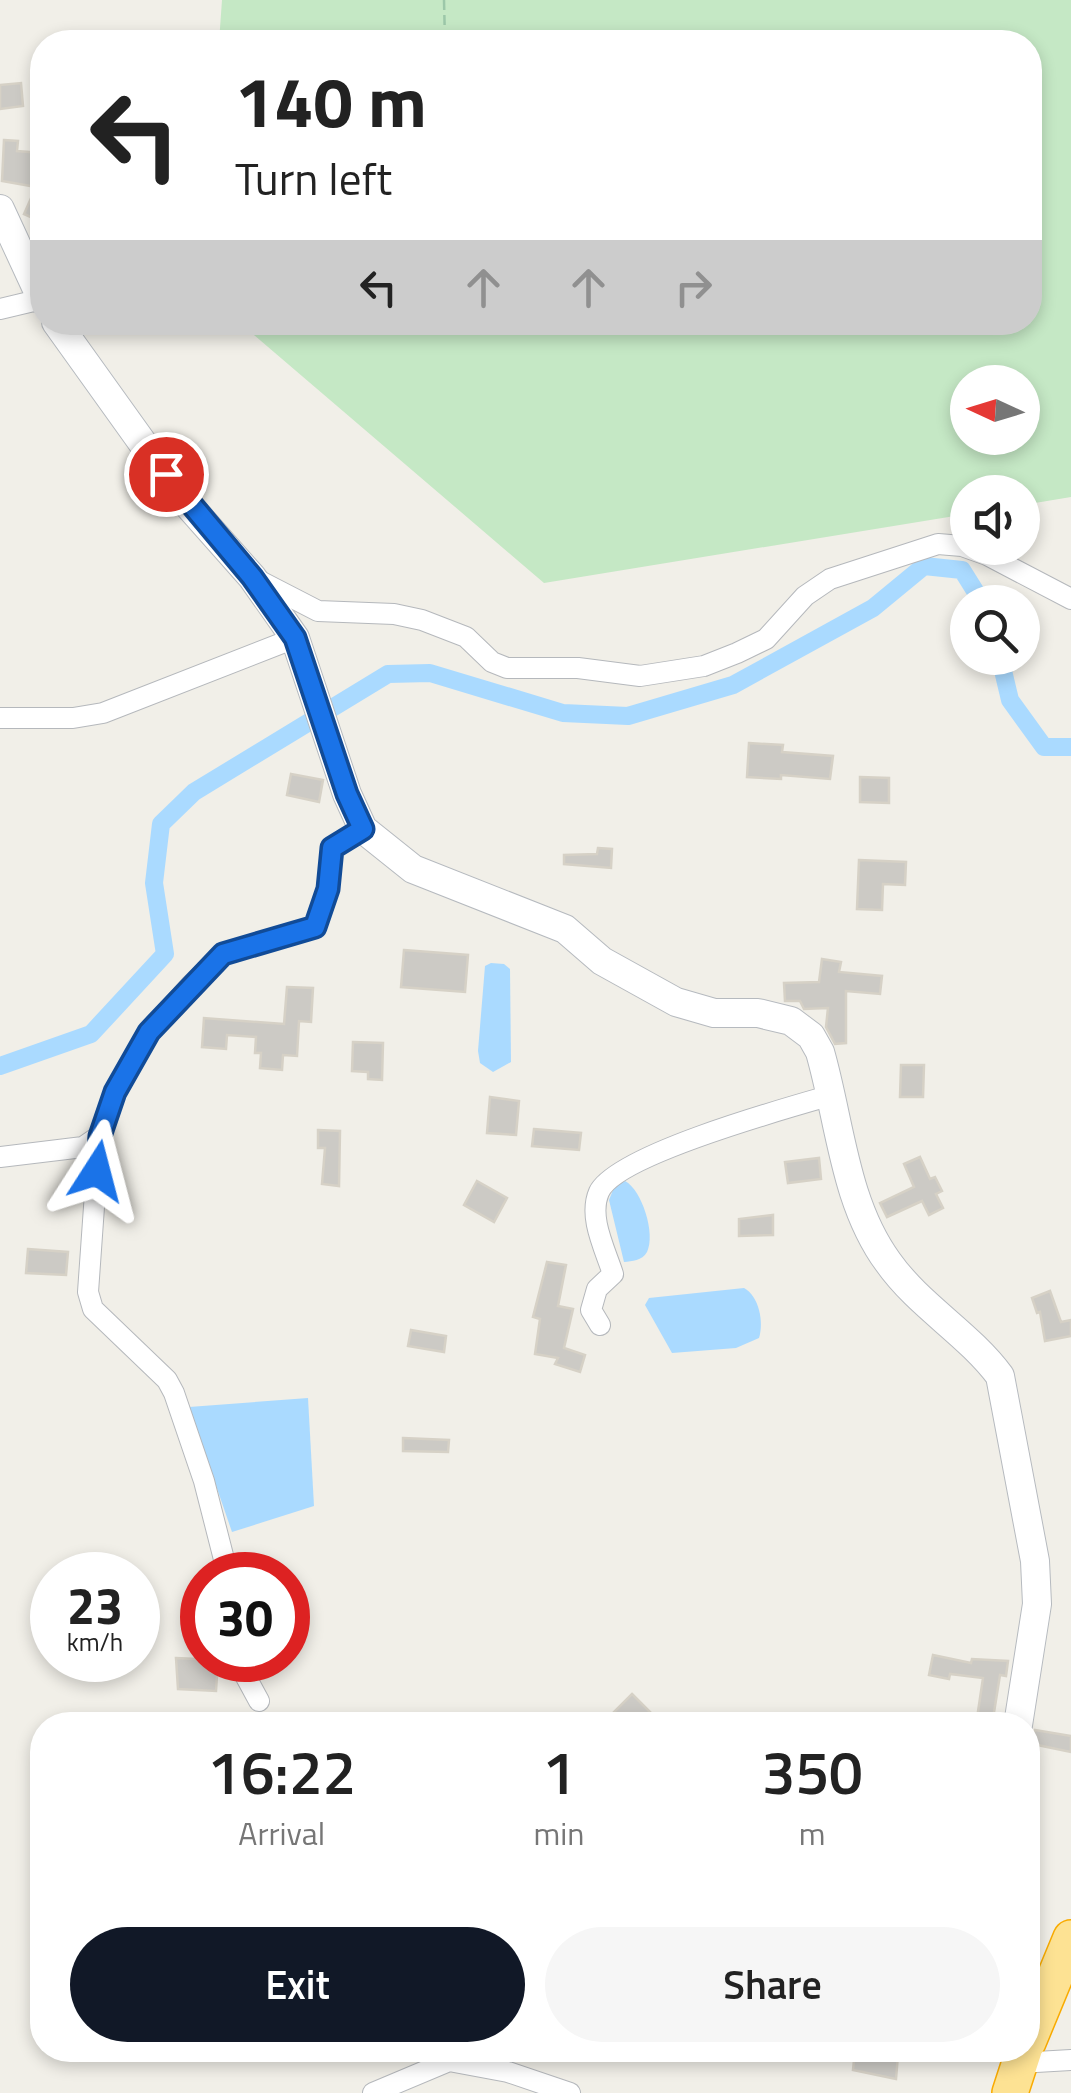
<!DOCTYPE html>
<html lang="en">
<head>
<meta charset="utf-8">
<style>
  body { margin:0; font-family:"Titillium Web",sans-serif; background:#f6f6f6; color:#222; height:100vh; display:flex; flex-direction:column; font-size:38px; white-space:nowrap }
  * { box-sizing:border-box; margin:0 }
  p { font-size:32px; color:#767676 }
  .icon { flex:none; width:55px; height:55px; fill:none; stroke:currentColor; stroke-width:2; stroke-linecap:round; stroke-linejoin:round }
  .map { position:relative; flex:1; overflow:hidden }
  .panel { position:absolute; left:30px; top:1712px; width:1010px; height:350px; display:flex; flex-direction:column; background:#fff; border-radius:40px; box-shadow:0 5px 15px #0003 }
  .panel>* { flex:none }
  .guide { position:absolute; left:30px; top:30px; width:1012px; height:305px; border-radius:40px; box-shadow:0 5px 15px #0003; background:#fff; color:#222; overflow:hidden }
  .needle { width:65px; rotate:274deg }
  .buttons { position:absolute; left:950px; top:365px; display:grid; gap:20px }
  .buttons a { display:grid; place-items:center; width:90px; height:90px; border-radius:50%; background:#fff; box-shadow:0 5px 15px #0003; font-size:50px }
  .speed { position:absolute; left:30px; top:1552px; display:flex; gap:20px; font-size:50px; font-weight:700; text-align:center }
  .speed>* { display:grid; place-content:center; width:130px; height:130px; border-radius:50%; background:#fff; box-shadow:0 5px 15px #0003; line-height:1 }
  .speed small { font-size:25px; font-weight:400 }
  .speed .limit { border:15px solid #d22; background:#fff; color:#111 }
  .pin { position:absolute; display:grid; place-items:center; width:85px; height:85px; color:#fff; margin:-42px; border:5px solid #fff; border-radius:50%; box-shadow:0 2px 10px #0007 }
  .me { position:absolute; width:110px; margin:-55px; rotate:9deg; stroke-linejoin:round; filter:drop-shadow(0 0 8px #0008) }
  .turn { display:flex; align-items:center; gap:35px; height:210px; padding:0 40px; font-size:45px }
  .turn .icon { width:130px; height:130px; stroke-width:2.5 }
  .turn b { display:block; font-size:70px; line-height:85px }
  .lanes { display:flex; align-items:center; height:95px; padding:0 40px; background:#0003; justify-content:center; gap:50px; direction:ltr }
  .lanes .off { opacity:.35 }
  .eta { display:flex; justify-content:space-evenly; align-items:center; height:170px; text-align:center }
  .eta b { font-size:60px; font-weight:600; line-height:70px }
  .action { display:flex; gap:20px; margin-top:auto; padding:20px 40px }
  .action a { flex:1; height:115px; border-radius:60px; background:#111827; color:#fff; font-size:40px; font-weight:600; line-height:115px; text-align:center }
  .action a+a { background:#f6f6f6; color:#222 }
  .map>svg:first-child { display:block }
  .green { fill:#c5e8c5; fill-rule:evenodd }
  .water { fill:#aadaff }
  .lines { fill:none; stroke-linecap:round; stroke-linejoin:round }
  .canal { stroke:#aadaff; stroke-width:18 }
  .building { fill:#cccac5; stroke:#d6d1c6; stroke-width:2.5 }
  .street-casing { stroke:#b5b8bc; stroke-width:22 }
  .secondary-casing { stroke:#b6babf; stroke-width:30 }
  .highway-casing { stroke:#f9ab00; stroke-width:38 }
  .path { stroke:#9cc7a9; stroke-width:2.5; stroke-dasharray:10 5; stroke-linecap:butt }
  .street { stroke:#fff; stroke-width:20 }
  .secondary { stroke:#fff; stroke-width:28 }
  .highway { stroke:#fde293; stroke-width:35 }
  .route-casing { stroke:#114b97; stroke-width:25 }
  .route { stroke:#1a73e8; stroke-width:18 }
</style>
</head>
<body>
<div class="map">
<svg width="1071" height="2093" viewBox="0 0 1071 2093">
  <rect width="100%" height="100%" fill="#f1efe8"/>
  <path class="green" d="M 222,0 L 1071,0 L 1071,497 L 1023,505 L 1022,492 L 968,492 L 967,514 L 544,583 L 240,323 L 1030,322 L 1030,42 L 219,42 ZM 968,382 L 1022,382 L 1022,438 L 968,438 Z"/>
  <g class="water">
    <path d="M 491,963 L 504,964 L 510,969 L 511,1062 L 493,1072 L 480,1063 L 478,1051 L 485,966 Z"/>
    <path d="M 625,1181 C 642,1190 656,1234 647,1252 C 642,1261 632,1261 624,1262 L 609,1200 L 615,1185 Z"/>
    <path d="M 744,1288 C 759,1296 764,1322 759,1338 L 736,1348 L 672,1353 L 645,1305 L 649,1298 Z"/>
    <path d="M 308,1398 L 314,1506 L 232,1532 L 189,1407 Z"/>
  </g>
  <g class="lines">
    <g class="canal">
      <path d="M 1000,658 L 1010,700 L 1044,747 L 1071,747"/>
      <path d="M 0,1066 L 91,1034 L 165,954 L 154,883 L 161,824 L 194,792 L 388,674 L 430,673 L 563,713 L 628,716 L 733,685 L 873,608 L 924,566 L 962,570 L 982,602"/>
    </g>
  </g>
  <g class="building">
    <path d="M 21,83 L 23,106 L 0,109 L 0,85 Z"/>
    <path d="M 4,140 L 18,141 L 17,151 L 42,153 L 42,222 L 24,214 L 36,187 L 2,181 Z"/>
    <path d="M 749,743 L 783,745 L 782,752 L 833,756 L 830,779 L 781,775 L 781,779 L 747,777 Z"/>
    <path d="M 291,774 L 323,780 L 319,802 L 287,795 Z"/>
    <path d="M 860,777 L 889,778 L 889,803 L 860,802 Z"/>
    <path d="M 598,848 L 612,849 L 611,868 L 564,864 L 564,855 L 597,854 Z"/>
    <path d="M 859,860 L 906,862 L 905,885 L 883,884 L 882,910 L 857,909 Z"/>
    <path d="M 404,950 L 468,955 L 465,992 L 401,987 Z"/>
    <path d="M 822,959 L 841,962 L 839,972 L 882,976 L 880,994 L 846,991 L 846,1043 L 835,1044 L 826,1027 L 828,1008 L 804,1009 L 800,1001 L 785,1001 L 784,983 L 819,982 Z"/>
    <path d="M 287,987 L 313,988 L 311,1022 L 299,1021 L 297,1056 L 283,1055 L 282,1070 L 260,1068 L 261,1053 L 255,1053 L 256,1037 L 227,1035 L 226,1049 L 202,1047 L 204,1018 L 284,1024 Z"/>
    <path d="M 353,1042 L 383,1043 L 382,1080 L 368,1079 L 368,1072 L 352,1071 Z"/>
    <path d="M 901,1065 L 924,1065 L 923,1097 L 900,1097 Z"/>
    <path d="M 490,1097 L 519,1101 L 516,1135 L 487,1133 Z"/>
    <path d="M 534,1129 L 581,1133 L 579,1150 L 532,1146 Z"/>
    <path d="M 318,1130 L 340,1131 L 339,1186 L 322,1184 L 325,1148 L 318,1148 Z"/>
    <path d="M 920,1157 L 930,1179 L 935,1177 L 942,1191 L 936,1194 L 943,1208 L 929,1215 L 922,1201 L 887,1217 L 880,1203 L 914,1187 L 904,1164 Z"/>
    <path d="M 819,1158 L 821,1179 L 788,1183 L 785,1162 Z"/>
    <path d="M 477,1181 L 507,1198 L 494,1222 L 464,1205 Z"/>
    <path d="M 773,1215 L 773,1235 L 739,1236 L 739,1219 Z"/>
    <path d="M 28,1249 L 68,1252 L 66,1275 L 26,1273 Z"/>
    <path d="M 547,1262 L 566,1265 L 558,1306 L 573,1309 L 564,1348 L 585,1355 L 580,1372 L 555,1364 L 558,1358 L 535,1354 L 540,1319 L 533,1317 Z"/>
    <path d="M 1050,1291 L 1061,1322 L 1071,1320 L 1071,1336 L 1045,1341 L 1040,1312 L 1037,1313 L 1032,1298 Z"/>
    <path d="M 411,1330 L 446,1336 L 444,1352 L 408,1346 Z"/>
    <path d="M 403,1438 L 449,1440 L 448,1452 L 403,1451 Z"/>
    <path d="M 933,1655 L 971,1663 L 972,1659 L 1008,1661 L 1006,1676 L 1000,1675 L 992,1725 L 976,1725 L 983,1678 L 950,1674 L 949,1679 L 929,1675 Z"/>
    <path d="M 176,1658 L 218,1660 L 216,1691 L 178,1689 Z"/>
    <path d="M 632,1694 L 663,1725 L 615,1725 L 608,1718 Z"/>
    <path d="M 1035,1730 L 1071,1736 L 1071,1752 L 1028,1743 Z"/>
    <path d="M 855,2050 L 898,2055 L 896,2079 L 853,2070 Z"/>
  </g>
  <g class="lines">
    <g class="street-casing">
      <g id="street">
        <path d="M 0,309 L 42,299"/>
        <path d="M 254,578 L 318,611 L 394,614 L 422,620 L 466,637 L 492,662 L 507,668 L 578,668 L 640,676 L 704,666 L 737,653 L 766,639 L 805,596 L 830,579 L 938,544 L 962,546 L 987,555 L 1071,599"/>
        <path d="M 0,718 L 73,718 L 103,713 L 295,638"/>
        <path d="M 99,1136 L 88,1292 L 93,1309 L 167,1380 L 174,1393 L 204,1481 L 228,1575"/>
        <path d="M 0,1157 L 83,1147 L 99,1136 L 115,1092 L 149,1032 L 190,986 L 223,954 L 315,927 L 327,889 L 332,848 L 363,829"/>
        <path d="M 600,1325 L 591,1310 L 597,1289 L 613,1274 C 605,1249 588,1217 599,1192 C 616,1155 790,1107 832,1095"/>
        <path d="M 243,1660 L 246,1677 L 259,1701"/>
        <path d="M 1019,2063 L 1071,2060"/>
        <path d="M 373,2093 L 449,2061 L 508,2072 L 570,2093"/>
      </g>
    </g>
    <g class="secondary-casing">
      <g id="secondary">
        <path d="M 0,209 L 42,300"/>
        <path d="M 56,322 L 182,498 L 252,577 L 295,638 L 347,794 L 363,829 L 413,869 L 565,929 L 602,961 L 676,1002 L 714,1013 L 758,1013 L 791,1021 L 811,1036 L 820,1052 C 840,1121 844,1202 888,1262 C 919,1306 968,1333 1000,1376 L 1035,1561 L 1037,1604 L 1018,1725"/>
      </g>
    </g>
    <g class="highway-casing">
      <g id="highway">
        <path d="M 1028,2042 L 1071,1938"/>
        <path d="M 1010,2093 L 1024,2050"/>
      </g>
    </g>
    <path class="path" d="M 444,0 L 445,42"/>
    <use href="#street" class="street"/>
    <use href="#secondary" class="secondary"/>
    <use href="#highway" class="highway"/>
  </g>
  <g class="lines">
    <g class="route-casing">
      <path id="route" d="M 97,1171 L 100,1136 L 115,1092 L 149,1032 L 223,954 L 315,927 L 328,889 L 332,848 L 363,829 L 347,794 L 295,638 L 252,577 L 166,474"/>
    </g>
    <use href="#route" class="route"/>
  </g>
</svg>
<div class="buttons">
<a><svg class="needle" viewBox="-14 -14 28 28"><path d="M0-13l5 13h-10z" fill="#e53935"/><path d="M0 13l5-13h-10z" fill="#767676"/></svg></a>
<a><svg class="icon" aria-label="sound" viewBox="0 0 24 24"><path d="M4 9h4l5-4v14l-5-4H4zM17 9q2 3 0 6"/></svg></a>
<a><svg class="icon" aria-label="search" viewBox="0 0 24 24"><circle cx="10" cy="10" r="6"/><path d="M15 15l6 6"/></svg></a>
</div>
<div class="speed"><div>23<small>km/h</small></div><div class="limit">30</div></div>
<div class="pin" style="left:166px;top:474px;background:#d93025"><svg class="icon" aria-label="arrive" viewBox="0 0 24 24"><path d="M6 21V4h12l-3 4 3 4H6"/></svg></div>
<svg class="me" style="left:97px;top:1171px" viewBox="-20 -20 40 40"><path d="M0-17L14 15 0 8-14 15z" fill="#1a73e8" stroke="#fff" stroke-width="4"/></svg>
<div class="guide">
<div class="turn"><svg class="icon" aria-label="left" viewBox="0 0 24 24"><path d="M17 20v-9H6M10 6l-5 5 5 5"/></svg><div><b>140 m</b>Turn left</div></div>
<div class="lanes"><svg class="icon" aria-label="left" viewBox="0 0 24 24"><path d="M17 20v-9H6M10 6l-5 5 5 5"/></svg><svg class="icon off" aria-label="ahead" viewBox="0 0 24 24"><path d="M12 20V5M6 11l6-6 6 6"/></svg><svg class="icon off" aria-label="ahead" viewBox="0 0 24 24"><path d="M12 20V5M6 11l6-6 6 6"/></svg><svg class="icon off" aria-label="right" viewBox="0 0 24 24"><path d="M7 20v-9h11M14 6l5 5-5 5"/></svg></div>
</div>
<section class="panel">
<div class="eta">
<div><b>16:22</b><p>Arrival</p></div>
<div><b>1</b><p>min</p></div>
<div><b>350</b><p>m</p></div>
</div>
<div class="action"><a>Exit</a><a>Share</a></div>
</section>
</div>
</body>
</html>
